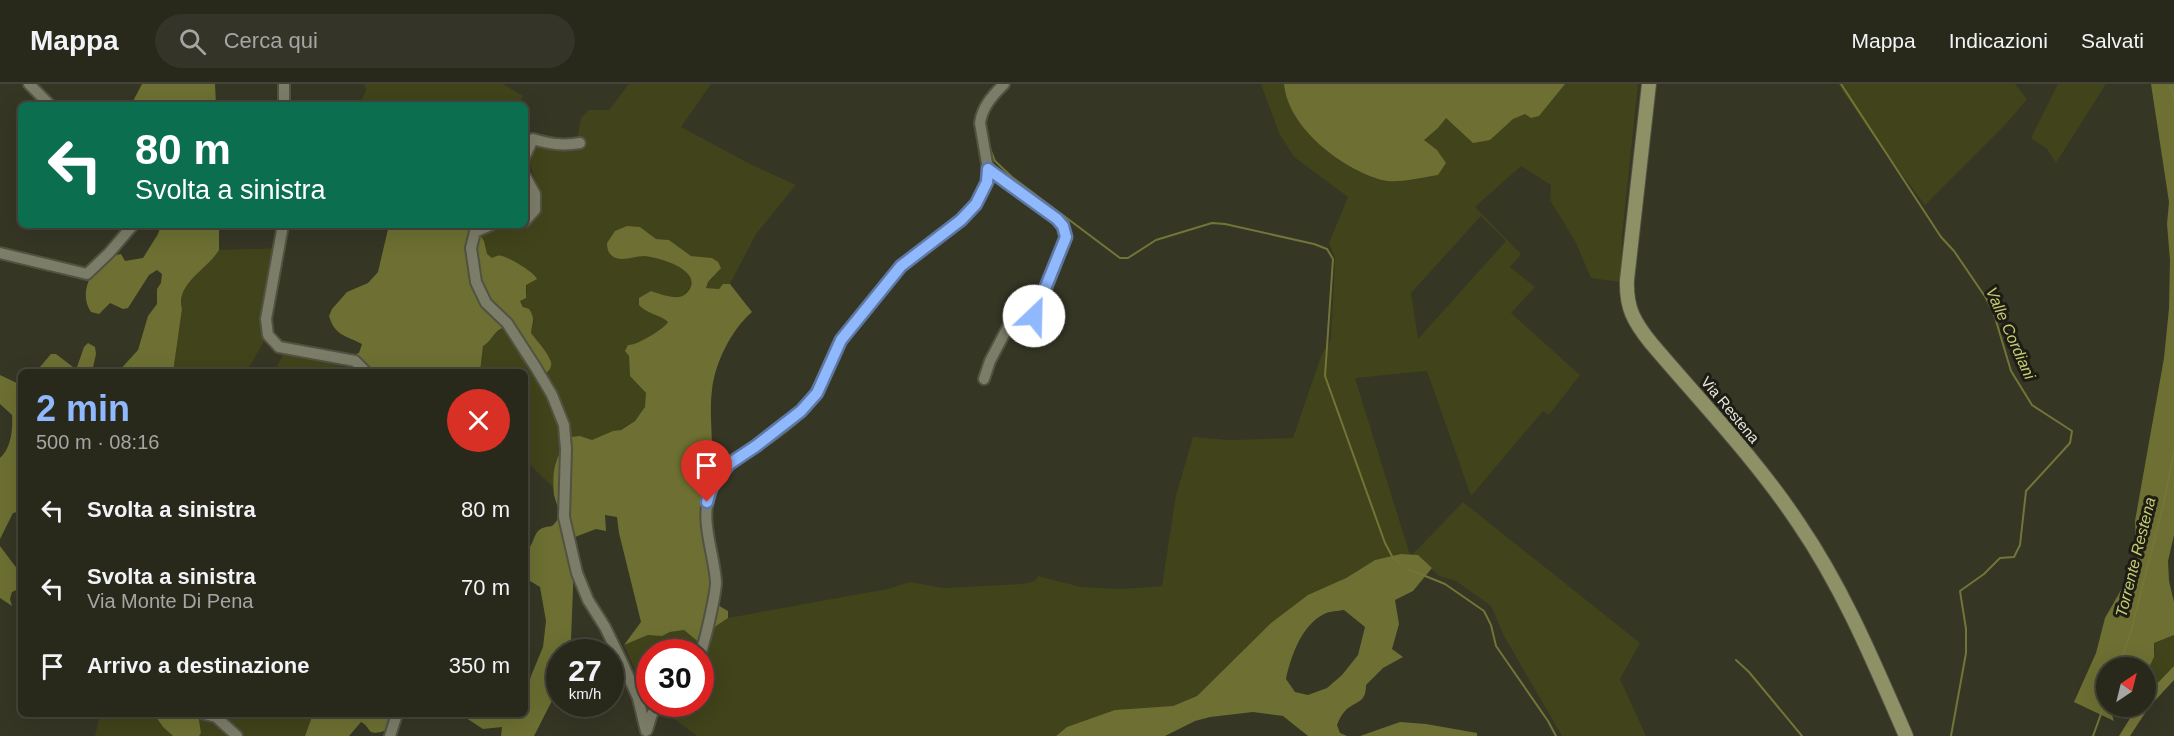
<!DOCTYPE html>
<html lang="it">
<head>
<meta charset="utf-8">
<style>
  body { margin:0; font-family:Helvetica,sans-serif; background:#343428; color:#f1f3f6; height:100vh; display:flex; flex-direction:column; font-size:22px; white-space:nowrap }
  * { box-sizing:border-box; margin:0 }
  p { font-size:20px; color:#a5a6a3 }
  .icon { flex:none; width:33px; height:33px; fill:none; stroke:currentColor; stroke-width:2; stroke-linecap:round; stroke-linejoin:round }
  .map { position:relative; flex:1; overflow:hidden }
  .details { position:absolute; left:18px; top:285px; width:510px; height:348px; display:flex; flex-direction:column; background:#28281b; border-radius:9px; box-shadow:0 6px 24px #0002,0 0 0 2px #44443a }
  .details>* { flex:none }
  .top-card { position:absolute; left:18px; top:18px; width:510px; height:126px; border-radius:9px; box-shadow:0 6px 24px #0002,0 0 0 2px #44443a; background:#0b6e4f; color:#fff; overflow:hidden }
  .needle { width:39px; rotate:35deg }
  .fabs { position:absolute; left:2096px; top:573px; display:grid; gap:12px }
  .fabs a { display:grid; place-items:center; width:60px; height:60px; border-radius:50%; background:#28281b; box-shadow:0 6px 24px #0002,0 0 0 2px #44443a; font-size:30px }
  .speed { position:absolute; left:546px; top:555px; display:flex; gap:12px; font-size:30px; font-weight:700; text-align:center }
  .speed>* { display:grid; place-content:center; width:78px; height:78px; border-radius:50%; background:#28281b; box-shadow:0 6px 24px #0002,0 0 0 2px #44443a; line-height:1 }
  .speed small { font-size:15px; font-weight:400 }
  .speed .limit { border:9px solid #d22; background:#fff; color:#111 }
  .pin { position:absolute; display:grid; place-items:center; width:51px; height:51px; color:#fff; margin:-62px -26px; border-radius:50% 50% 50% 0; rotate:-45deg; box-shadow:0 0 6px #0007 }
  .pin .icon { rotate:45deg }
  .me { position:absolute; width:66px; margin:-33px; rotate:24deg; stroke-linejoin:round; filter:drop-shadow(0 0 4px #0008) }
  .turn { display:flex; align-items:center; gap:21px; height:126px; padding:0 18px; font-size:27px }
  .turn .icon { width:78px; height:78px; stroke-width:2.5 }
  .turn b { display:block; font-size:42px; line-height:51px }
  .round { display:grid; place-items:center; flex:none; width:63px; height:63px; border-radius:32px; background:#343428 }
  .headline { display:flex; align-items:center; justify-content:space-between; height:102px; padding:0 18px }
  h1 { font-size:36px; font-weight:800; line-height:45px; color:#90b8fd }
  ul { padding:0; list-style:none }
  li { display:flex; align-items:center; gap:18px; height:78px; padding:0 18px }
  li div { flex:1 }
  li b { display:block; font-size:22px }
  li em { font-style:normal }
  header { display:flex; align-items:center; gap:36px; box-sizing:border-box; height:84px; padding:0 30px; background:#28281b; border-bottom:2px solid #44443a }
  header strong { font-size:28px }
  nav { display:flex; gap:33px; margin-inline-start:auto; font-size:21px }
  .search { width:420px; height:54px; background:#343428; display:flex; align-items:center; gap:15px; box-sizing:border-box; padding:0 21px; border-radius:33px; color:#a5a6a3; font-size:22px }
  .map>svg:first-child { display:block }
  .green { fill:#41431a; fill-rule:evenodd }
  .forest { fill:#6d7032; fill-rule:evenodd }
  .water { fill:#737538 }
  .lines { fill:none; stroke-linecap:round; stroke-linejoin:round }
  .stream { stroke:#737538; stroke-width:2 }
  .street-casing { stroke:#515242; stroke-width:14 }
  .secondary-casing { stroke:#515242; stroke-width:16 }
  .street { stroke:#7b7d68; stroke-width:10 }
  .secondary { stroke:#8e9066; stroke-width:14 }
  .route-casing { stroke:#5e78a4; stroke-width:15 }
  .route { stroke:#90b8fd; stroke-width:10 }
  .labels { text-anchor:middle; stroke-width:6; stroke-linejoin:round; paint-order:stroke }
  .street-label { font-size:15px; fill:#e6e7db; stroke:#1d1d15 }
  .water-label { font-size:16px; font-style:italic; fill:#c8cc72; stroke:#1d1d15 }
</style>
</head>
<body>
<header>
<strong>Mappa</strong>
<div class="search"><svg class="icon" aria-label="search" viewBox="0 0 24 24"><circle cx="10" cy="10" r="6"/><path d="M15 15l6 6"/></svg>Cerca qui</div>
<nav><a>Mappa</a><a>Indicazioni</a><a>Salvati</a></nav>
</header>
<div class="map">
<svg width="2174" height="652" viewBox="0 0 2174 652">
  <rect width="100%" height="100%" fill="#353624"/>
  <g class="green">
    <path d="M 364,0 L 503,0 L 523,12 L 518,21 L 359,21 L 366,6 Z"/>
    <path d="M 629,0 L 711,0 L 681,43 L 752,81 L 796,101 L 756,150 L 730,200 L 723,200 L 719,205 L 706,204 L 708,198 L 713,194 L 712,174 L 691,172 L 669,156 L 656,155 L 640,143 L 624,175 C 632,173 639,171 648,172 C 662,174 701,185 689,205 C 686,209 683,214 678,214 C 671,215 658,209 651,207 L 651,229 L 658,231 L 668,238 C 664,245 636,262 628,261 L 630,292 L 646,309 C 646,313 646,320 645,324 C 638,340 608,352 592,356 L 580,352 C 559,373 555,374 554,404 L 525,376 L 525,288 L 480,288 L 483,262 C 493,257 494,244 507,243 L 532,290 L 551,276 L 531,249 L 534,237 L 520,217 L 527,208 L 526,201 L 531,197 L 528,186 L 510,177 L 492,174 L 486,170 L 484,157 L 480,151 L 491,142 L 520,143 L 529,140 L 538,131 L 542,114 L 528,76 L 536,63 L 554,66 L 576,63 L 581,34 L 589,26 L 609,26 Z"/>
    <path d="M 1261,0 L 1638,0 L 1622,152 L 1621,198 L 1591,194 L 1575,157 L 1550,116 L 1551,101 L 1521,82 L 1475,123 L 1521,170 L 1510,183 L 1535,203 L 1511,229 L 1580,291 L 1549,331 L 1543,327 L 1471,412 L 1427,287 L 1355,294 L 1410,471 L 1375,476 L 1271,539 L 1197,612 L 1173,622 L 1156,624 L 1068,643 L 1056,652 L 697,652 L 660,624 L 652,625 L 650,620 L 700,620 L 700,568 L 650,568 L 649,618 L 624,561 L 648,551 L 662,551 L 670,548 L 684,546 L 698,558 L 709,553 L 716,542 L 728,534 L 887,505 L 910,498 L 943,504 L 1023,500 L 1035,497 L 1038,492 L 1081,503 L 1121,505 L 1162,502 L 1176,411 L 1193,353 L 1229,356 L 1293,354 L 1321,272 L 1331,255 L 1335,174 L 1329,159 L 1348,113 L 1294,73 L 1279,49 ZM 1481,132 L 1506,157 L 1418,255 L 1411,209 Z"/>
    <path d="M 1838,0 L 2015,0 L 2027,15 L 2006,40 L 1925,121 L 1871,49 Z"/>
    <path d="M 2058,0 L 2106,0 L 2056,79 L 2047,65 L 2031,54 Z"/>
    <path d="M 284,164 L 282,181 L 274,181 L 266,224 L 264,257 L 248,286 L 252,288 L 173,288 L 182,225 C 175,201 208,185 219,166 Z"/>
    <path d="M 284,269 L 327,278 L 357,288 L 274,288 Z"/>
    <path d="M 1463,418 L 1640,559 L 1620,595 L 1646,652 L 1562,652 L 1504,552 L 1491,522 L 1456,497 L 1439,492 L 1418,471 L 1412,471 Z"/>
    <path d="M 2174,551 L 2174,582 L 2145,612 L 2145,592 L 2155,566 L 2154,559 Z"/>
    <path d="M 100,630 L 154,630 L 163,643 L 173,652 L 95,652 Z"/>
    <path d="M 198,630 L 313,630 L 305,652 L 199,652 Z"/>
  </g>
  <g class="forest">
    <path d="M 142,0 L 215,0 L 216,21 L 131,21 Z"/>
    <path d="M 1284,0 L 1565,0 L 1539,32 L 1531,34 L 1525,30 L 1513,35 L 1490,56 L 1473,59 L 1446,34 L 1438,44 L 1424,56 L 1437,66 L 1446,79 L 1438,91 C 1423,93 1397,100 1382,96 C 1342,85 1288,44 1284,0 Z"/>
    <path d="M 2151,0 L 2174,0 L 2174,451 L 2168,477 L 2169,497 L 2174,518 L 2174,551 L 2154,559 L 2154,573 L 2145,592 L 2145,584 L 2106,584 L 2106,622 L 2114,623 L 2112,631 L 2114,637 L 2074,618 L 2096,569 L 2105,534 L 2137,478 L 2135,437 L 2164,274 L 2169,224 L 2170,176 L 2167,140 L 2169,118 Z"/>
    <path d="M 161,141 L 219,141 L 219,166 C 208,185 175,200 182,225 L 173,288 L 118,288 L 138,266 L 148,232 L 157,220 L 157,205 L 161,199 L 162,190 L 157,186 L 149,191 L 128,224 L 123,225 L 110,219 L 99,230 L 91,228 C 76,207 96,173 121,170 L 125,177 L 143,174 L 158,150 Z"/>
    <path d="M 389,141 L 466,141 L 470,145 L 473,157 L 480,151 L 484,157 L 487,170 L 492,174 C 497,172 497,171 502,172 C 510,174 534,188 537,195 L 526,201 L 526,214 L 520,217 L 523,223 L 529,225 C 536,235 532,239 531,249 C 536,256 554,275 551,282 C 550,288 541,292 537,295 L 521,274 L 507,243 C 494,244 493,257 483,262 L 480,288 L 357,288 L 351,285 L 353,271 L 359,269 L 362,260 C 345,251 335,252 329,232 L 332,225 L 347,208 L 368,199 L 378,188 Z"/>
    <path d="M 627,142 L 640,143 L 656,155 L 669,156 L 691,172 L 712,174 L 718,178 L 721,184 L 708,198 L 706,204 L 719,205 L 723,200 L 730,200 L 752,228 C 731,246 715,279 712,306 C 709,329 713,353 712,376 C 710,396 697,414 702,435 C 704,444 711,452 715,460 C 724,477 718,502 716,520 L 728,527 L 728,534 L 716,542 L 702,561 L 684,546 L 670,548 L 662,552 L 648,551 L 624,561 L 641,538 L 619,449 L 617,433 L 605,431 L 606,447 L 596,445 L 575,453 L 571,556 L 568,568 L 560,568 L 559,603 L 534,652 L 501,652 L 502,643 L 483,645 L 460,630 L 525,630 L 525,614 L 531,592 L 543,563 L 546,537 L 540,503 L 525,494 L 525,466 L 529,465 C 537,452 533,444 552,442 C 564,432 557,423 554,411 C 553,403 553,390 555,382 C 558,371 563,362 570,353 L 580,352 L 592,356 L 613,347 L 621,346 L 635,337 L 645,323 L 646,309 L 630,292 L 629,272 L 625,267 L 628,261 C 636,262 664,245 668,238 C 659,230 647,230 639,221 L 639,214 L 651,207 C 665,211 684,221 691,202 C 697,184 657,173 644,172 C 635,172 625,177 616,174 C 609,171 607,166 607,159 L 615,147 Z"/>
    <path d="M 88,259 L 95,263 L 96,270 L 92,288 L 39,288 L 40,283 L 51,270 L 56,270 L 73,283 L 77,283 L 84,263 Z"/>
    <path d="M 0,291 L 21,301 L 21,427 L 13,429 L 0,455 L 0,374 C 11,364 13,346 12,331 L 0,320 Z"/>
    <path d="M 0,462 L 21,490 L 21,504 L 12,508 L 10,515 L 12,522 L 0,514 Z"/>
    <path d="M 1401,470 L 1418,471 L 1432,484 L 1413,507 L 1395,516 L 1399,540 L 1392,565 L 1403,573 L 1383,584 L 1366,601 C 1366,620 1356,616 1345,627 C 1341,631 1339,636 1337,641 L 1340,649 L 1347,652 L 1308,652 L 1283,632 L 1253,628 L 1210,633 L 1195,637 L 1165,652 L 1056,652 L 1067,643 L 1115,626 L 1173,622 L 1197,612 L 1271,539 L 1308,511 L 1346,494 L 1375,476 ZM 1344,526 L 1365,543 L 1358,571 L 1342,591 L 1327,604 L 1308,611 L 1295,608 L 1286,595 C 1291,572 1301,542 1324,530 C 1330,527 1338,527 1344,526 Z"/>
    <path d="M 154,630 L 198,630 L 201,649 L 199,652 L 173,652 L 163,643 Z"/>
    <path d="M 313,630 L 403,630 C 398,639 383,652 371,648 C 367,644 367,641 361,638 L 349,652 L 305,652 Z"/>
    <path d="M 1400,638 L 1426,640 L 1477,649 L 1477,652 L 1360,652 Z"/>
  </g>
  <path class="water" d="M 2174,582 L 2174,596 L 2149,623 L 2130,652 L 2119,652 L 2137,623 L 2145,622 L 2145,612 Z"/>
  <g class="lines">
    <g class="stream">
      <path d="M 1841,0 L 1941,153 L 1954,167 L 1986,214 L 1994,230 L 2011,287 L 2032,321 L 2072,347 L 2070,359 L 2026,407 L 2020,461 L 2014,473 L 2000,474 L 1984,490 L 1960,507 L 1966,545 L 1966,569 L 1951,652"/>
      <path d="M 2170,0 L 2174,15"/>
      <path d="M 989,62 L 995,77 L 1012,93 L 1120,174 L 1128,174 L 1156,156 L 1212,139 L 1225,140 L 1314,160 L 1327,165 L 1333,175 L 1325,292 L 1385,459 L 1393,474 L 1400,479"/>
      <path d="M 1408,485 L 1445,500 L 1484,527 L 1491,541 L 1496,562 L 1548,637 L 1556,652"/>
      <path d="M 1736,576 L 1749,588 L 1802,652"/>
      <path d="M 2118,584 L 2130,551 L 2164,418 L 2174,368"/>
      <path d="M 2093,652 L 2106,616"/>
    </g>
    <g class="street-casing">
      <g id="street">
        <path d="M 29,0 L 50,21"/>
        <path d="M 284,0 L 284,21"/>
        <path d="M 525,72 L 533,55 C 550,60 562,62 580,59"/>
        <path d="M 525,92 L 535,110 L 535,126 L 525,137"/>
        <path d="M 283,141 L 266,235 L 268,251 L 279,263 L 355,277 L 366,288"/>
        <path d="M 491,141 L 475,148 L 471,164 L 476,198 L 486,219 L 507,239 L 536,284 L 552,311 L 564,341 L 566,365 L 564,433 L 577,489 L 588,516 L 605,543 L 622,578 L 638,614 L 646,647"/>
        <path d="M 0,169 L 87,190 L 109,169 L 133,141"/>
        <path d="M 984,295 L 990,277 L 1012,235 L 1029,235 L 1038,226 L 1066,153 L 1063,142 L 1057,135 L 988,85"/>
        <path d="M 700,570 C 705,559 716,509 716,498 C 714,467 698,434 712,404 C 720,384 737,375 754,363 C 770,353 787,341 801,327 C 824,306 826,282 841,256 L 901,182 L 961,136 L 976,120 L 987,98 L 988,85 L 980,39 C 982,23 993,11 1004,0"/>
        <path d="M 204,630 L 216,633 L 237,652"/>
        <path d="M 647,646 L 652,630 L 659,620"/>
        <path d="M 390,652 L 397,630"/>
      </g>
    </g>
    <g class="secondary-casing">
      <path id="secondary" d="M 1649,0 L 1627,196 C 1626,224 1634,238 1651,259 C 1701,318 1756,375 1799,440 C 1844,506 1874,579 1906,652"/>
    </g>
    <use href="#street" class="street"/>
    <use href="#secondary" class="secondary"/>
  </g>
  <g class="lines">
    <g class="route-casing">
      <path id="route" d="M 707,418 L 711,404 L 729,380 L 756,362 L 801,327 L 817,309 L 841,256 L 901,182 L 961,136 L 976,120 L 987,98 L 988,85 L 1057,135 L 1063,142 L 1066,153 L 1034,232"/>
    </g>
    <use href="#route" class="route"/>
  </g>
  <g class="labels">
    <g class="street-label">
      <text transform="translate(1730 326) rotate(50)" y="5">Via Restena</text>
    </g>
    <g class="water-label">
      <text transform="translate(2011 249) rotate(66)" y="6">Valle Cordiani</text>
      <text transform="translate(2135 473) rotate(-76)" y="6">Torrente Restena</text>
    </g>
  </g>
</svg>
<div class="fabs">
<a><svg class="needle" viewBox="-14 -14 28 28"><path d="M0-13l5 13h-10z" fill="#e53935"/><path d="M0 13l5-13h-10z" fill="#a5a6a3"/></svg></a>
</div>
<div class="speed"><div>27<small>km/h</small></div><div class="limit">30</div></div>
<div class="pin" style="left:707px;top:418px;background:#d93025"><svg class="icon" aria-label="arrive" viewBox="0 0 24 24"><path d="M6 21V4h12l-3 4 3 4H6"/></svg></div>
<svg class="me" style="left:1034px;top:232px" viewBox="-20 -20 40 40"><circle r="19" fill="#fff"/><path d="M0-13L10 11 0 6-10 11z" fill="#90b8fd"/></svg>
<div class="top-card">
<div class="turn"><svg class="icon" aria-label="left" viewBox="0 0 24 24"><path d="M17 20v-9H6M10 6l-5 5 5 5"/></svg><div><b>80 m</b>Svolta a sinistra</div></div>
</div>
<section class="details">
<div class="headline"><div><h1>2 min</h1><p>500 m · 08:16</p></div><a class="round" style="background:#d93025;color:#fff"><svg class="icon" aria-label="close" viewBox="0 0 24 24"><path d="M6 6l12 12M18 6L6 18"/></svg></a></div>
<ul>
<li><svg class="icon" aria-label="left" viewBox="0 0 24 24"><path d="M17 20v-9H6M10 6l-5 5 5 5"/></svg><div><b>Svolta a sinistra</b></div><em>80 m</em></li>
<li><svg class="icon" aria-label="left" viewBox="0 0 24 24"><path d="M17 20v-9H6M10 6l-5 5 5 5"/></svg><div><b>Svolta a sinistra</b><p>Via Monte Di Pena</p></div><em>70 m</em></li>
<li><svg class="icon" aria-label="arrive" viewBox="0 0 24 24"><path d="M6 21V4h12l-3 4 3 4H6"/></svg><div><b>Arrivo a destinazione</b></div><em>350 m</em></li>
</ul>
</section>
</div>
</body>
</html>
